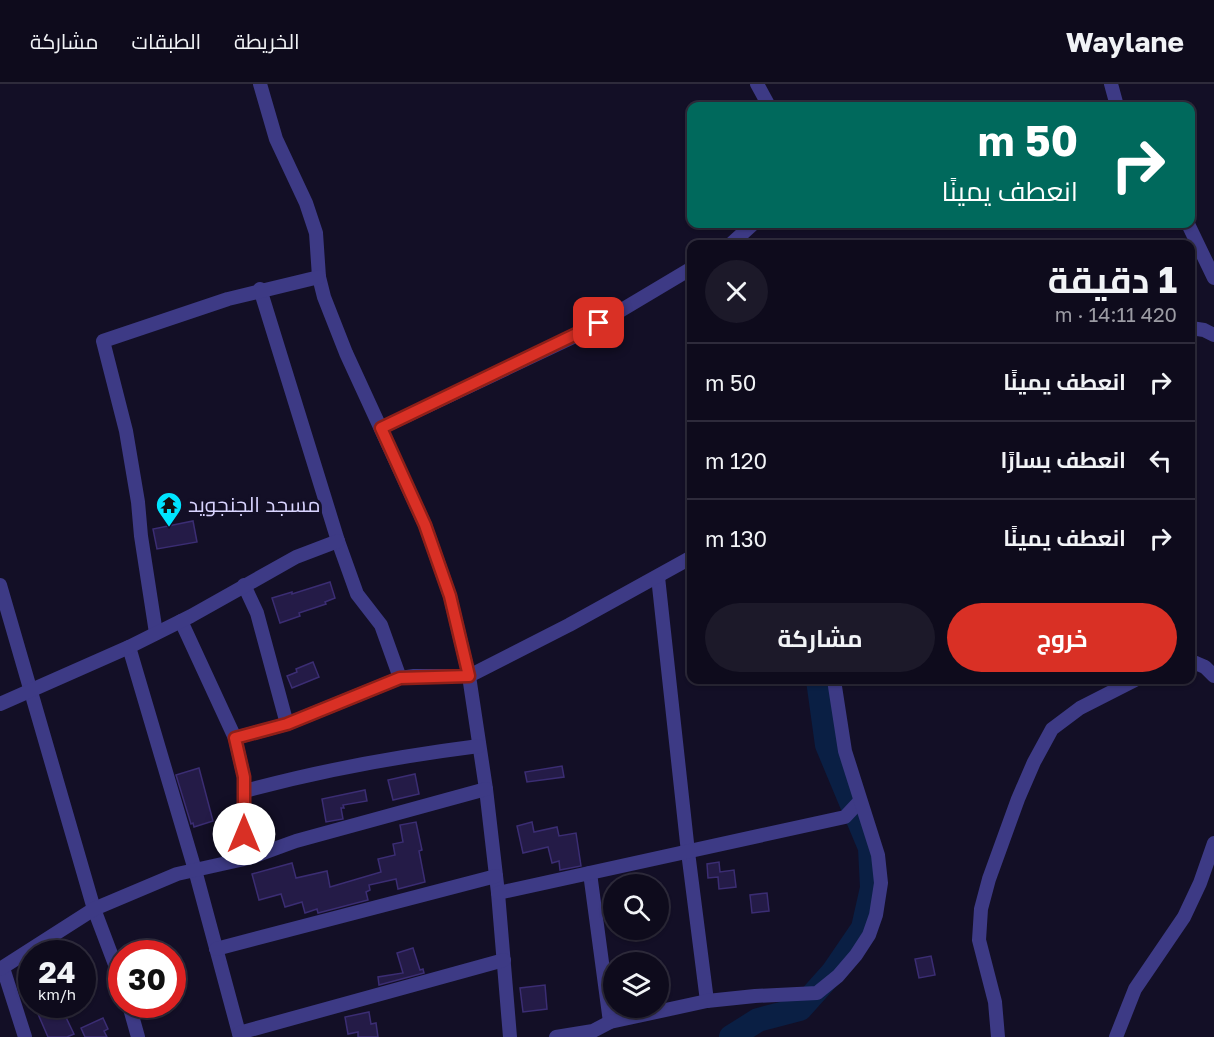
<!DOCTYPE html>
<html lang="ar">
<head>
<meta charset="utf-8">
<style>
  body { margin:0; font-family:"Golos Text",Cairo,sans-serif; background:#1c1929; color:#f1f3f6; direction:rtl; height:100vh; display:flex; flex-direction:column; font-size:22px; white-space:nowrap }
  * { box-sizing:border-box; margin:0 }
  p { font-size:20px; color:#9b9ba3 }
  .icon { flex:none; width:33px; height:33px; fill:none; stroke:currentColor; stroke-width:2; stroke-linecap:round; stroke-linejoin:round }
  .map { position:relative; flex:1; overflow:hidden; direction:ltr }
  .sheet { position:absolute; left:687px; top:156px; width:508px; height:444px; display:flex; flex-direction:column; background:#0e0b1c; border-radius:12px; box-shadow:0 2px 4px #0004,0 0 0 2px #2e2b3b; direction:rtl }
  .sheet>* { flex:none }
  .top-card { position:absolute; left:687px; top:18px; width:508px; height:126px; border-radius:12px; box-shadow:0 2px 4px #0004,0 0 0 2px #2e2b3b; direction:rtl; background:#00695c; color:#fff; overflow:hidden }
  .buttons { position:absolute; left:603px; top:790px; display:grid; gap:12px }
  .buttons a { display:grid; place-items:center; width:66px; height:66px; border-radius:50%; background:#0e0b1c; box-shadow:0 2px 4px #0004,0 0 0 2px #2e2b3b; font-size:30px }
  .speed { position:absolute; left:18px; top:856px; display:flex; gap:12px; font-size:30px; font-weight:700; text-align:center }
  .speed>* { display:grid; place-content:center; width:78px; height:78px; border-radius:50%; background:#0e0b1c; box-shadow:0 2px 4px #0004,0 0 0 2px #2e2b3b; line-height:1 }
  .speed small { font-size:15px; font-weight:400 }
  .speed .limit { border:9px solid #d22; background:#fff; color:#111 }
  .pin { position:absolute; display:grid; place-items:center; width:51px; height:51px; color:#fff; margin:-26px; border-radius:12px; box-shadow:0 3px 9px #0006 }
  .me { position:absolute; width:66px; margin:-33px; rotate:0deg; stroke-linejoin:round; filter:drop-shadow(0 0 4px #0008) }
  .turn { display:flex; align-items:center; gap:21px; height:126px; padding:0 18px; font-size:27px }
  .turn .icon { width:78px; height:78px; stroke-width:2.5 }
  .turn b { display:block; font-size:42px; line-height:51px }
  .round { display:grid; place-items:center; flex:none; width:63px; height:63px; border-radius:32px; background:#1c1929 }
  .head { display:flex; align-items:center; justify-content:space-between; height:102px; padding:0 18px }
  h1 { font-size:36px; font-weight:700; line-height:45px }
  .action { display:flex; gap:12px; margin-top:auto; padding:12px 18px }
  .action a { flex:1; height:69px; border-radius:36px; background:#d93025; color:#fff; font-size:24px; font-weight:700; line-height:69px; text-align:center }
  .action a+a { background:#1c1929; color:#f1f3f6 }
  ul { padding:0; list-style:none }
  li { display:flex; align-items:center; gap:18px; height:78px; padding:0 18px; border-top:2px solid #2e2b3b }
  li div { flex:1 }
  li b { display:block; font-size:22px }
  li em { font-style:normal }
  header { display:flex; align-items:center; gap:36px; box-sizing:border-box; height:84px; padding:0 30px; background:#0e0b1c; border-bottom:2px solid #2e2b3b }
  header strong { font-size:28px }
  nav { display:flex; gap:33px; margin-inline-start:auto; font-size:21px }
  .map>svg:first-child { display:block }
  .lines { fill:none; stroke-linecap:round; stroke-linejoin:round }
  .river { stroke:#0a1f44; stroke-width:24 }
  .building { fill:#241b47; stroke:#3b2d73; stroke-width:1.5 }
  .minor { stroke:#3d3a85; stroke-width:14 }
  .route-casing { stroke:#8d1f18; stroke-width:15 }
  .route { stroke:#d93025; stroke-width:10 }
  .labels { text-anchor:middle; stroke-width:6; stroke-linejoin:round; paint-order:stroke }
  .poi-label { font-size:21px; fill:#d9d4ff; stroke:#130f26; text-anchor:start }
</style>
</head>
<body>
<header>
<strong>Waylane</strong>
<nav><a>الخريطة</a><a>الطبقات</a><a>مشاركة</a></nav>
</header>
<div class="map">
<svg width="1214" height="953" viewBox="0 0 1214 953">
  <rect width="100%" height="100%" fill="#130f26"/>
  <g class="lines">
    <path class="river" d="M 731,953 L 758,936 L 800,925 L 833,888 L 863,844 L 872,804 L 870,764 L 827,661 L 818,596"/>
  </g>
  <g class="building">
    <path d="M 193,437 L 197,458 L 157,465 L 153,445 Z"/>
    <path d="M 330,498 L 335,514 L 325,518 L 326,520 L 299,529 L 300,532 L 280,539 L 272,514 L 292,508 L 292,510 Z"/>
    <path d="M 313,578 L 319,593 L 292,604 L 287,592 L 297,588 L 296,585 Z"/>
    <path d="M 562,682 L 564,693 L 527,698 L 525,688 Z"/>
    <path d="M 199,684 L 213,737 L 194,743 L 193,739 L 191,740 L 176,691 Z"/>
    <path d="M 415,690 L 419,710 L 393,716 L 388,696 Z"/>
    <path d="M 365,706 L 367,717 L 343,721 L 344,724 L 341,724 L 343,735 L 326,738 L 322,715 Z"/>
    <path d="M 416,738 L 422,766 L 419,767 L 425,798 L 398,805 L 396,795 L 369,801 L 370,806 L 366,808 L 368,816 L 318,829 L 317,825 L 305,829 L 302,818 L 285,823 L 281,810 L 259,816 L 252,790 L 292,779 L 296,794 L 327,787 L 330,803 L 381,788 L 378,775 L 395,771 L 393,760 L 403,758 L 400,741 Z"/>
    <path d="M 532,738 L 534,748 L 557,743 L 559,752 L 576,749 L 581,782 L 560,786 L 559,777 L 552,779 L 548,763 L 523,769 L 517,742 Z"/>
    <path d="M 719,778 L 720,788 L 734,786 L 736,803 L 719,805 L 718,793 L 708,794 L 707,780 Z"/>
    <path d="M 767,809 L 769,827 L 752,829 L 750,811 Z"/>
    <path d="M 413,864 L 420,886 L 423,885 L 424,889 L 379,901 L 378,893 L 403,889 L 397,869 Z"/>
    <path d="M 931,872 L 935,891 L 919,894 L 915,875 Z"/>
    <path d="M 545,901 L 547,925 L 523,928 L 520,904 Z"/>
    <path d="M 39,921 L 60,921 L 74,950 L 67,953 L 48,953 L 38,930 L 42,928 Z"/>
    <path d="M 369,928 L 371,940 L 376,939 L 378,953 L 358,953 L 358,948 L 348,950 L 345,933 Z"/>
    <path d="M 103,934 L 108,945 L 104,947 L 107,953 L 85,953 L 81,944 Z"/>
  </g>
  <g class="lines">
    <g class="minor">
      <path d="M 260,0 L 276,55 L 306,119 L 316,149 L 319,193 L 324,213 L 346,269 L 425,441 L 450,512 L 469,592 L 486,705 L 498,809 L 510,953"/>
      <path d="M 757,0 L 769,22"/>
      <path d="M 1111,0 L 1117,22"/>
      <path d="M 1188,140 L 1214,194"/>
      <path d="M 731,160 L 753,140"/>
      <path d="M 260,205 L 338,457 L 357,510 L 381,541 L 400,594"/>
      <path d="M 1191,244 L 1204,246 L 1214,251"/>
      <path d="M 381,344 L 588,246 L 692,184"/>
      <path d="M 658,493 L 688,768 L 707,917"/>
      <path d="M 0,501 L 94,825 L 122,899"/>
      <path d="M 244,501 L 257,529 L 287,640"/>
      <path d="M 181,537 L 235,654 L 287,640 L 400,594 L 414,592 L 469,592 L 569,541 L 692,473"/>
      <path d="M 156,549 L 141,452 L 138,418 L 126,347 L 103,257 L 228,215 L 319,193"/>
      <path d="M 129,563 L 195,786 L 240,953"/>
      <path d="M 1191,577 L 1205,583 L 1214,592"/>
      <path d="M 0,620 L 129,563 L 191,532 L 296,473 L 338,457"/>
      <path d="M 235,654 L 244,693 L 244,750 L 249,774"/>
      <path d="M 245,707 C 322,686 400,672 479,662"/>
      <path d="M 590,789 L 610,938"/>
      <path d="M 498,809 L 845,733 L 860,717"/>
      <path d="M 216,865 L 496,792"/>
      <path d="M 3,884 L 25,953"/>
      <path d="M 0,885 L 94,825 L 177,790 L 249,774 L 296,757 L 486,705"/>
      <path d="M 129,921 L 138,953"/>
      <path d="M 239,949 L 504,876"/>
      <path d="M 556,953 L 593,947 L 610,938 L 707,917 L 755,912 L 817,909 L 838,892 L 856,871 L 869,851 L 876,831 L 881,799 L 878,771 L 845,667 L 834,596"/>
      <path d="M 998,953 L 995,918 L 979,856 L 981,825 L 989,795 L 1018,715 L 1034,678 L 1052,645 L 1080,624 L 1135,596"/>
      <path d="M 1116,953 L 1135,905 L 1184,833 L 1200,799 L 1214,759"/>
    </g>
  </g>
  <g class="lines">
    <g class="route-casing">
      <path id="route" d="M 244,750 L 244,693 L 235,654 L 287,640 L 400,594 L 469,592 L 450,512 L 425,441 L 381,344 L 599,239"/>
    </g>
    <use href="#route" class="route"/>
  </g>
  <defs>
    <g id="temple-pin" transform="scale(1.35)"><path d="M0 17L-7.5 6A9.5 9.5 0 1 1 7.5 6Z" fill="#00e5ff" stroke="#130f26"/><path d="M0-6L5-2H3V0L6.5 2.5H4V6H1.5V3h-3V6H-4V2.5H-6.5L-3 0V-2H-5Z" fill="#111"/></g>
  </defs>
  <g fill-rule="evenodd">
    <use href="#temple-pin" x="169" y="421"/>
  </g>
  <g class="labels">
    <g class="poi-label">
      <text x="188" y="428">مسجد الجنجويد</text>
    </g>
  </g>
</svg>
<div class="buttons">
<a><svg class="icon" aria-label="search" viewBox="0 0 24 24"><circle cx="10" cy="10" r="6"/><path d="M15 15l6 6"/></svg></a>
<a><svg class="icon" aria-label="layers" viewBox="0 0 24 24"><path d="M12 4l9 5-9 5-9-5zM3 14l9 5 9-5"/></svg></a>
</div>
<div class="speed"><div>24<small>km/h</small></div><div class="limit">30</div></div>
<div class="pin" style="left:599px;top:239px;background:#d93025"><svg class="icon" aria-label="arrive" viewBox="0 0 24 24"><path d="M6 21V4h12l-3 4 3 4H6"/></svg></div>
<svg class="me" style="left:244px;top:750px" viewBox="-20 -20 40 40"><circle r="19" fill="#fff"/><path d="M0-13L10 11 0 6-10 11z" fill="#d93025"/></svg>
<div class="top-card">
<div class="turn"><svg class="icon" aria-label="right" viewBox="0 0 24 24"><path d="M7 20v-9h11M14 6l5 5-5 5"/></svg><div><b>50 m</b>انعطف يمينًا</div></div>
</div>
<section class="sheet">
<div class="head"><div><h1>1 دقيقة</h1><p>420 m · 14:11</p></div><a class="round"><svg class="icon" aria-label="close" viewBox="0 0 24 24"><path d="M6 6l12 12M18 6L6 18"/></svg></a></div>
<ul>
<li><svg class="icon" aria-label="right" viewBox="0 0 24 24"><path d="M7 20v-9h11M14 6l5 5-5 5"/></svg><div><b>انعطف يمينًا</b></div><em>50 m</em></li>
<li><svg class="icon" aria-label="left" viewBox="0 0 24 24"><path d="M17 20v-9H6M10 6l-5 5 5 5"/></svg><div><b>انعطف يسارًا</b></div><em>120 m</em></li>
<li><svg class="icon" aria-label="right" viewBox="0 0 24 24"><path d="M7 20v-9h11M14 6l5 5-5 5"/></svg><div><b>انعطف يمينًا</b></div><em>130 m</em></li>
</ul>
<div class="action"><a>خروج</a><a>مشاركة</a></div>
</section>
</div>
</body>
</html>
